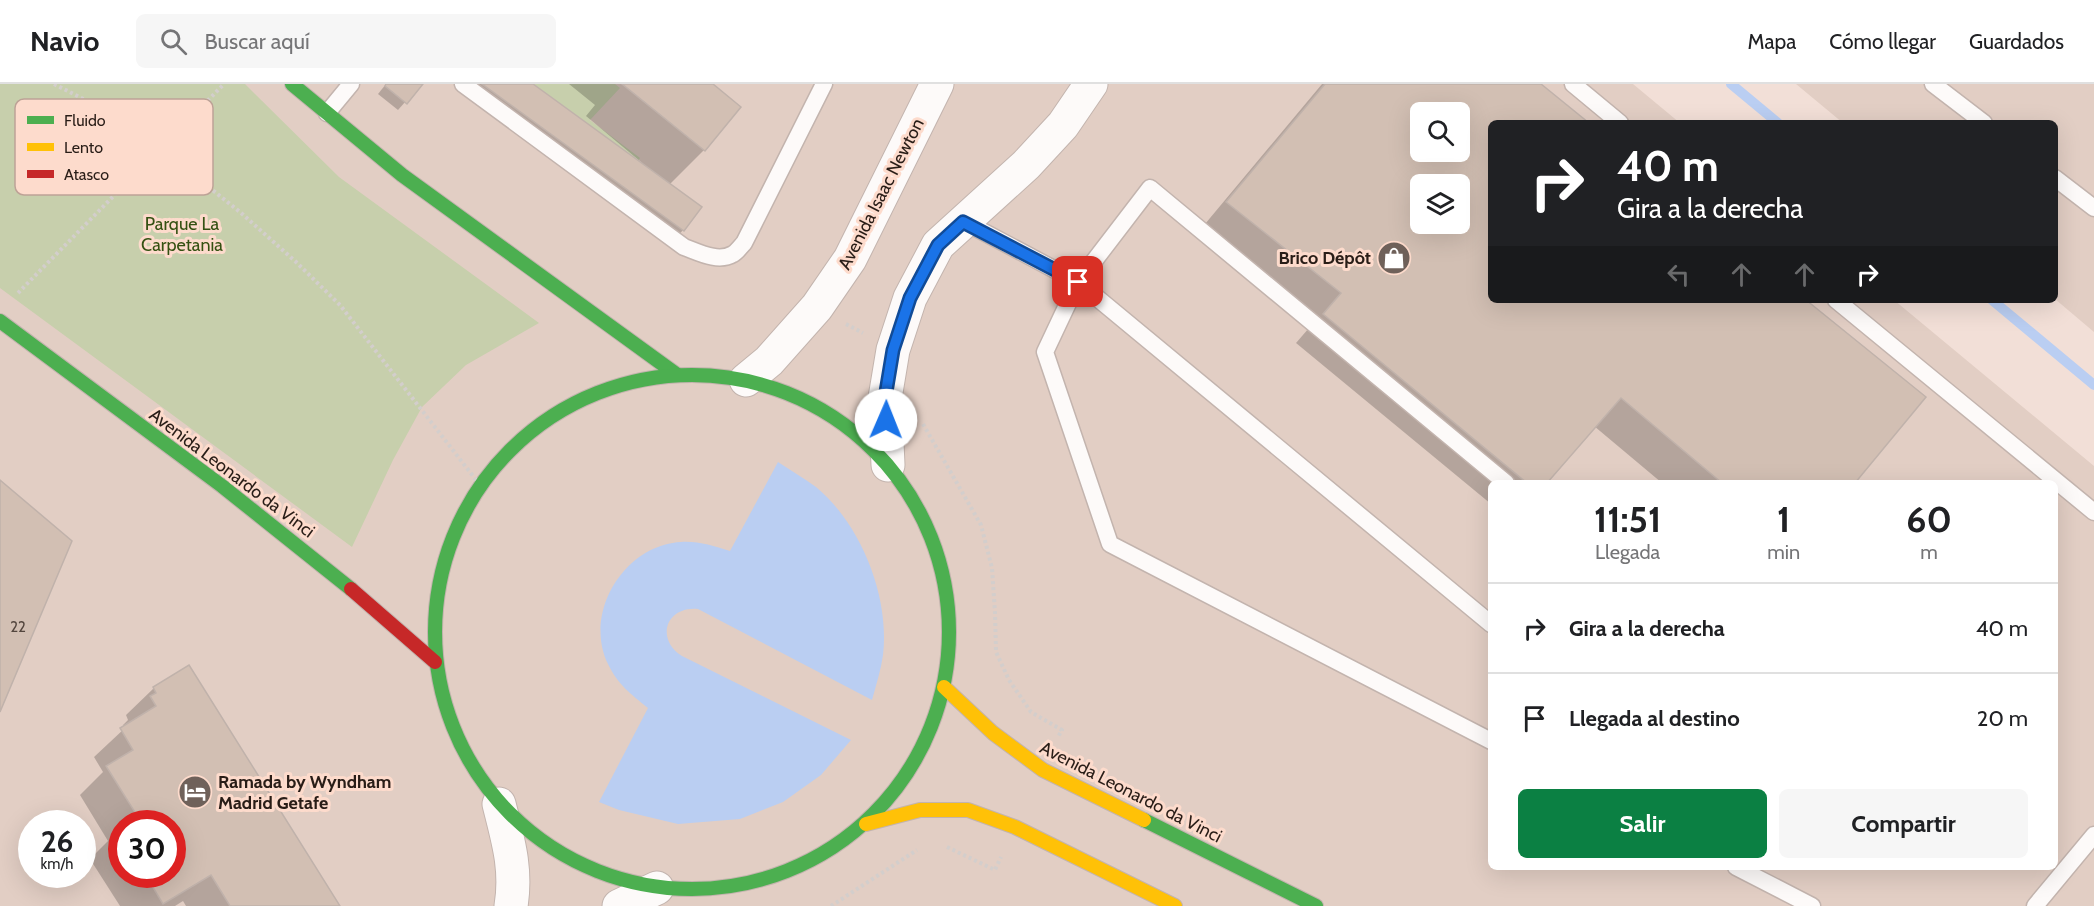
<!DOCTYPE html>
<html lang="es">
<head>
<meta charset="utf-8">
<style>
  body { margin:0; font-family:Cabin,sans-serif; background:#f6f6f6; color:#202124; height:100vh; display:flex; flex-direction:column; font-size:22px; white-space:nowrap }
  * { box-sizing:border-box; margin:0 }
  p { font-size:20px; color:#757577 }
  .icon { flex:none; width:33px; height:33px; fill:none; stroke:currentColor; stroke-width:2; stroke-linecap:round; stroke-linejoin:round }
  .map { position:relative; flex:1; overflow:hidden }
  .drawer { position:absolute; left:1488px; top:396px; width:570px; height:390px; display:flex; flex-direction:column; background:#fff; border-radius:9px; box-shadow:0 6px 24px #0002 }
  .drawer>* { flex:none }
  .banner { position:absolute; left:1488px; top:36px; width:570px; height:183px; border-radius:9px; box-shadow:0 6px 24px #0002; background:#202124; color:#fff; overflow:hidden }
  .controls { position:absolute; left:1410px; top:18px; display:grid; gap:12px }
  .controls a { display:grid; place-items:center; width:60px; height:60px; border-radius:9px; background:#fff; box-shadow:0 6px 24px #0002; font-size:30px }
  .speed { position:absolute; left:18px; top:726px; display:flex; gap:12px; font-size:30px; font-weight:700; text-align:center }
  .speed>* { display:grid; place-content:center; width:78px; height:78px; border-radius:50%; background:#fff; box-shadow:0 6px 24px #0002; line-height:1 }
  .speed small { font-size:15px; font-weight:400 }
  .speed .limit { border:9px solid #d22; background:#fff; color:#111 }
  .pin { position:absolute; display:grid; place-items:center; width:51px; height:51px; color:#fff; margin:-26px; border-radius:12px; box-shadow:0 3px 9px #0006 }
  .me { position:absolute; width:66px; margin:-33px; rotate:1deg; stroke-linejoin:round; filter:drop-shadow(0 0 4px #0008) }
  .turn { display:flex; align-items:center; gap:21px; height:126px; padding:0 30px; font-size:27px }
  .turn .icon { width:78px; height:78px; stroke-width:2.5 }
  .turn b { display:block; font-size:42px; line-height:51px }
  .lanes { display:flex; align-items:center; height:57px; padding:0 30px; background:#0003; justify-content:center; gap:30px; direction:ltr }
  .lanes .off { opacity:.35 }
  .eta { display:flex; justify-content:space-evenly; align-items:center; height:102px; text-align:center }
  .eta b { font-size:36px; font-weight:800; line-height:42px }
  .action { display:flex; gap:12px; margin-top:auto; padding:12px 30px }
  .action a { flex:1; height:69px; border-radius:9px; background:#0b8043; color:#fff; font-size:24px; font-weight:800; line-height:69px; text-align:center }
  .action a+a { background:#f6f6f6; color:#202124 }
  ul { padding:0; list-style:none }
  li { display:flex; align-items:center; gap:18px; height:90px; padding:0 30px; border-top:2px solid #e0e0e0 }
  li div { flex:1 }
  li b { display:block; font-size:22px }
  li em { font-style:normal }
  header { display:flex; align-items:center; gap:36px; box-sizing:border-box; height:84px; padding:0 30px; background:#fff; border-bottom:2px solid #e0e0e0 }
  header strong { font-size:28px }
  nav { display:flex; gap:33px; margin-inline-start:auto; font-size:21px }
  .search { width:420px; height:54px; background:#f6f6f6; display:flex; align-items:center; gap:15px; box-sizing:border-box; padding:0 21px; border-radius:9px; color:#757577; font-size:22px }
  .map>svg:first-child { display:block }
  .industrial { fill:#e2cec4; fill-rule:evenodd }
  .green { fill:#c7cfac }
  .water { fill:#bacef2 }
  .shadow { fill:#0003; fill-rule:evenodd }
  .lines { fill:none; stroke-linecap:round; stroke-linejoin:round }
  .stream { stroke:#bacef2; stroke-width:10 }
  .building { fill:#d2bfb3; stroke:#c0b2ab; stroke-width:1.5; fill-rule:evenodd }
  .lane-casing { stroke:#c3b4ae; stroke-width:19 }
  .street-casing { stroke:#c3b4ae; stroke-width:35 }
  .fast-casing { stroke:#c3b4ae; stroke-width:16 }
  .slow-casing { stroke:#c3b4ae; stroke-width:16 }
  .jam-casing { stroke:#c3b4ae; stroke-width:16 }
  .path { stroke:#d3cecc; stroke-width:4; stroke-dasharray:3 3; stroke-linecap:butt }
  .lane { stroke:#fdfaf9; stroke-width:16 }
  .street { stroke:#fdfaf9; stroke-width:33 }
  .fast { stroke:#4caf50; stroke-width:14 }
  .slow { stroke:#ffc107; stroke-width:14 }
  .jam { stroke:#c62828; stroke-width:14 }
  .route-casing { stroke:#114b97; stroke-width:15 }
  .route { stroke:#1a73e8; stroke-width:10 }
  .labels { text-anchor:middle; stroke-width:6; stroke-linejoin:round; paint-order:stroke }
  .number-label { font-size:15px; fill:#53463e }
  .street-label { font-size:18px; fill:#291d17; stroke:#fddbcc }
  .park-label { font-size:18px; fill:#345112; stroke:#fddbcc }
  .poi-label { font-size:18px; font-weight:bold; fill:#291d17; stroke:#fddbcc; text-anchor:end }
  .key { fill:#fddbcc; stroke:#bda296; stroke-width:1.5 }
  .key-label { font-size:16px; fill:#291d17 }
</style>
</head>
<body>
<header>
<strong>Navio</strong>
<div class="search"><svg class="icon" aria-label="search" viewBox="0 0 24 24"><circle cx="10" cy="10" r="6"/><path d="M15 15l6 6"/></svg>Buscar aquí</div>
<nav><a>Mapa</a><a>Cómo llegar</a><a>Guardados</a></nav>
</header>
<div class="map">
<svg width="2094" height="822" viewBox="0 0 2094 822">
  <rect width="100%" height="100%" fill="#f2dfd7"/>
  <g class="industrial">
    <path d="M 0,0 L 1633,0 L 1680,39 L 1491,39 L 1491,216 L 1894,216 L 2094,382 L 2094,822 L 0,822 ZM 1420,28 L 1460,28 L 1460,68 L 1420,68 ZM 1420,100 L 1460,100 L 1460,140 L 1420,140 ZM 1491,399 L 2055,399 L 2055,783 L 1491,783 ZM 32,740 L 82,740 L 82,790 L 32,790 ZM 122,740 L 172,740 L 172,790 L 122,790 Z"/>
    <path d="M 1796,0 L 2094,0 L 2094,248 L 2055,215 L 2055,39 L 1843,39 Z"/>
  </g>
  <g class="green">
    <path d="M 0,0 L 245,0 L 339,93 L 539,239 L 466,281 L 422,323 L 393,376 L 352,463 L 0,204 Z"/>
    <path d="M 533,0 L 615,0 L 620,4 L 590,36 L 640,74 L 638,77 Z"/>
  </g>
  <path class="water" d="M 778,378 C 790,386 804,394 816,403 C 861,440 890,513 883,571 C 881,586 876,601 872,616 L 698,525 C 666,522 655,555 682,572 L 851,656 L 821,691 L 783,718 L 740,735 L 678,740 L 619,726 L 599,718 L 648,624 C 631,610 618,601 608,580 C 583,529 624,461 681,458 C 699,457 713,462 730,467 Z"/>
  <g class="shadow">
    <path d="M 386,0 L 421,0 L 398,26 L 378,10 Z"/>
    <path d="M 464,0 L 530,0 L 640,80 L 641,78 L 586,32 L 595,21 L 569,0 L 711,0 L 739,23 L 704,66 L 669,101 L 683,146 L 676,154 Z"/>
    <path d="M 1322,0 L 1538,0 L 1586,39 L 1491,39 L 1491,216 L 1804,216 L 1853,399 L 1662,399 L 1594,342 L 1545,399 L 1491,399 L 1491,420 L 1296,259 L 1315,237 L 1200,146 ZM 1420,28 L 1460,28 L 1460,68 L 1420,68 ZM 1420,100 L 1460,100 L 1460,140 L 1420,140 Z"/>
    <path d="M 154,604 L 338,822 L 186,822 L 183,817 L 175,822 L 120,822 L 90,775 L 108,757 L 80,711 L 103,688 L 94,673 L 125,644 L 123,641 L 128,636 L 126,631 ZM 122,740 L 172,740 L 172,790 L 122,790 Z"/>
  </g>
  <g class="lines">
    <g class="stream">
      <path d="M 1731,0 L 1778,39"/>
      <path d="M 1992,216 L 2094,301"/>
    </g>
  </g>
  <g class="building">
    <path d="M 386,0 L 423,0 L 407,20 L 385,2 Z"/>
    <path d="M 482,0 L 533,0 L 702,123 L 684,147 Z"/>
    <path d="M 622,0 L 713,0 L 741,23 L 705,67 Z"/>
    <path d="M 1325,0 L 1541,0 L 1589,39 L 1491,39 L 1491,216 L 1806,216 L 1926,313 L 1855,399 L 1722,399 L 1621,314 L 1547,399 L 1527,399 L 1323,230 L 1341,209 L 1226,118 ZM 1420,28 L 1460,28 L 1460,68 L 1420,68 ZM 1420,100 L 1460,100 L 1460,140 L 1420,140 Z"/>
    <path d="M 0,396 L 72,457 L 0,628 Z"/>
    <path d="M 189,581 L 340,822 L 230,822 L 211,791 L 163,820 L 145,790 L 172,790 L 172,740 L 128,740 L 138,733 L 106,682 L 133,666 L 120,644 L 156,622 L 150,612 L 156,609 L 153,603 Z"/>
  </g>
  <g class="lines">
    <g class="lane-casing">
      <g id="lane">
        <path d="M 463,0 L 684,163 C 698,168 718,179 733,170 C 737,168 741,162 744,159 L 824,0"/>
        <path d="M 1573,0 L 1620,39"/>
        <path d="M 1933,0 L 1984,39"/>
        <path d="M 327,29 L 351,0"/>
        <path d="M 2055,94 L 2094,124"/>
        <path d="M 963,137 L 1078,198 L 1491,540"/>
        <path d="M 1836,216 L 2094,428"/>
        <path d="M 1491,657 L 1110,460 L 1045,268 L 1078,198 L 1150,104 L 1506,399"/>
        <path d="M 1736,783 L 1812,822"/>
        <path d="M 2035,822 L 2094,751"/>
      </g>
    </g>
    <g class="street-casing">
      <g id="street">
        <path d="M 746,296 L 769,277 L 817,223 L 850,175 L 937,0"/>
        <path d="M 888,381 L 885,314 L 893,266 L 910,214 L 938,161 L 1026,81 L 1063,41 L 1091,0"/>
        <path d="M 499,720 C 508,756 517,785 511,822"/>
        <path d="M 619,822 L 657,804"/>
      </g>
    </g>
    <g class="fast-casing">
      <g id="fast">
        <path d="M 292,0 L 402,91 L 676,290"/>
        <path d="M 0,237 L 222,402 L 351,505"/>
        <circle cx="692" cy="548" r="257"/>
        <path d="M 1144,736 L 1316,822"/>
      </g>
    </g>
    <g class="slow-casing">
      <g id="slow">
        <path d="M 944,603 L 993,649 L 1043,686 L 1144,736"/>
        <path d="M 866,740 L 920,726 L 968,726 L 1015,743 L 1175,822"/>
      </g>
    </g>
    <g class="jam-casing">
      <path id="jam" d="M 351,505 L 435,578"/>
    </g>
    <g class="path">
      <path d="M 54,0 L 97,22 L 160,64 L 240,128 L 295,177 L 340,221 L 480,401"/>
      <path d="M 18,209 L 224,0"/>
      <path d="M 846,240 L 863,249"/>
      <path d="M 923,340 L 981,441 L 992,484 L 995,529 L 996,568 L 1009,596 L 1031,628 L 1062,646 L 1058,653"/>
      <path d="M 947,763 L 995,786 L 1001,773"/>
      <path d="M 831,822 L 917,766"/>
    </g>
    <use href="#lane" class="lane"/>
    <use href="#street" class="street"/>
    <use href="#fast" class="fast"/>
    <use href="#slow" class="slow"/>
    <use href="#jam" class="jam"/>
  </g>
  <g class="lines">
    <g class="route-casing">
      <path id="route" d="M 886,336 L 885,314 L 893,266 L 910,214 L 938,161 L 963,138 L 1078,198"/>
    </g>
    <use href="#route" class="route"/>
  </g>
  <defs>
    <g id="shop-disc" transform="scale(1.725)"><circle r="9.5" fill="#6f615a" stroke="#fddbcc"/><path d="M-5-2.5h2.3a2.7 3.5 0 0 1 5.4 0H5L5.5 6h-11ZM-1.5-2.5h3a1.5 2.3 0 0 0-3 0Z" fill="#fff"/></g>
    <g id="hotel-disc" transform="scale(1.725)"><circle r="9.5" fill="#6f615a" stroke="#fddbcc"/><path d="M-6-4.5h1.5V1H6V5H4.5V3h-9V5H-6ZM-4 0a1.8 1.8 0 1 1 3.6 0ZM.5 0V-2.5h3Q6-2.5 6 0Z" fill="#fff"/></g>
  </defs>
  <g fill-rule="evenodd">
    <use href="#shop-disc" x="1394" y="174"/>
    <use href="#hotel-disc" x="195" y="708"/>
  </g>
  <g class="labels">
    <g class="number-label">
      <text x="18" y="548">22</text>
    </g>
    <g class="street-label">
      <text transform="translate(881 110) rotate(-63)" y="6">Avenida Isaac Newton</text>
      <text transform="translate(232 389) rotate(37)" y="6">Avenida Leonardo da Vinci</text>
      <text transform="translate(1131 708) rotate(27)" y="6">Avenida Leonardo da Vinci</text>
    </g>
    <g class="park-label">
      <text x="182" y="146">Parque La<tspan x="182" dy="21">Carpetania</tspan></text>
    </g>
    <g class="poi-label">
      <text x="1371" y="180">Brico Dépôt</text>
      <text x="218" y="704" text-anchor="start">Ramada by Wyndham<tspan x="218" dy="21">Madrid Getafe</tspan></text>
    </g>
  </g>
  <rect x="15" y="15" width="198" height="96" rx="9" class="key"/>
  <rect x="27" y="32" width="27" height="8" fill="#4caf50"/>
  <rect x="27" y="59" width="27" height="8" fill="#ffc107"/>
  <rect x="27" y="86" width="27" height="8" fill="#c62828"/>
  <g class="key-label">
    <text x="64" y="42">Fluido</text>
    <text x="64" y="69">Lento</text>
    <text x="64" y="96">Atasco</text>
  </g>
</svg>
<div class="controls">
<a><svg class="icon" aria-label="search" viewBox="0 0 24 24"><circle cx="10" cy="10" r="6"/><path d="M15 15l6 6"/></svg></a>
<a><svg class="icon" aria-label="layers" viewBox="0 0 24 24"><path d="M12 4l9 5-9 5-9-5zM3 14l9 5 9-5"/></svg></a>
</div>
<div class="speed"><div>26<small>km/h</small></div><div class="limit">30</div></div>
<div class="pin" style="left:1078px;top:198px;background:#d93025"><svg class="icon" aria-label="arrive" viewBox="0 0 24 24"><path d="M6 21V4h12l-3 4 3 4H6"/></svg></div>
<svg class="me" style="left:886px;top:336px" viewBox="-20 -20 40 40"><circle r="19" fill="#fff"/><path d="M0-13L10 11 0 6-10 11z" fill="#1a73e8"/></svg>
<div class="banner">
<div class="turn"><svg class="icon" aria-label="right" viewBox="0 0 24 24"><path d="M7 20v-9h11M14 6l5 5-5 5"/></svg><div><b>40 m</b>Gira a la derecha</div></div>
<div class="lanes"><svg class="icon off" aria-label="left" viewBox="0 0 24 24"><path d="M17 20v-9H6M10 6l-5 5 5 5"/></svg><svg class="icon off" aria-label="ahead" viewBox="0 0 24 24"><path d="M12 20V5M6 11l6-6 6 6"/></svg><svg class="icon off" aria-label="ahead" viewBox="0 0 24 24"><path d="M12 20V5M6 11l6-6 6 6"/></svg><svg class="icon" aria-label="right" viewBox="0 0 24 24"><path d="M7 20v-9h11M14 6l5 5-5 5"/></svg></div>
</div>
<section class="drawer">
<div class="eta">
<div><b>11:51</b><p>Llegada</p></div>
<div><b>1</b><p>min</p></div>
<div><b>60</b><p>m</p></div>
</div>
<ul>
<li><svg class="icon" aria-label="right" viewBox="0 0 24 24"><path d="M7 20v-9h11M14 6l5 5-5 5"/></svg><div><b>Gira a la derecha</b></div><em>40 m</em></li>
<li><svg class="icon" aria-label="arrive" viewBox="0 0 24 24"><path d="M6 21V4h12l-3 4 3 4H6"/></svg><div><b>Llegada al destino</b></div><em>20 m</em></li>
</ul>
<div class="action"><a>Salir</a><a>Compartir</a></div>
</section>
</div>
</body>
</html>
